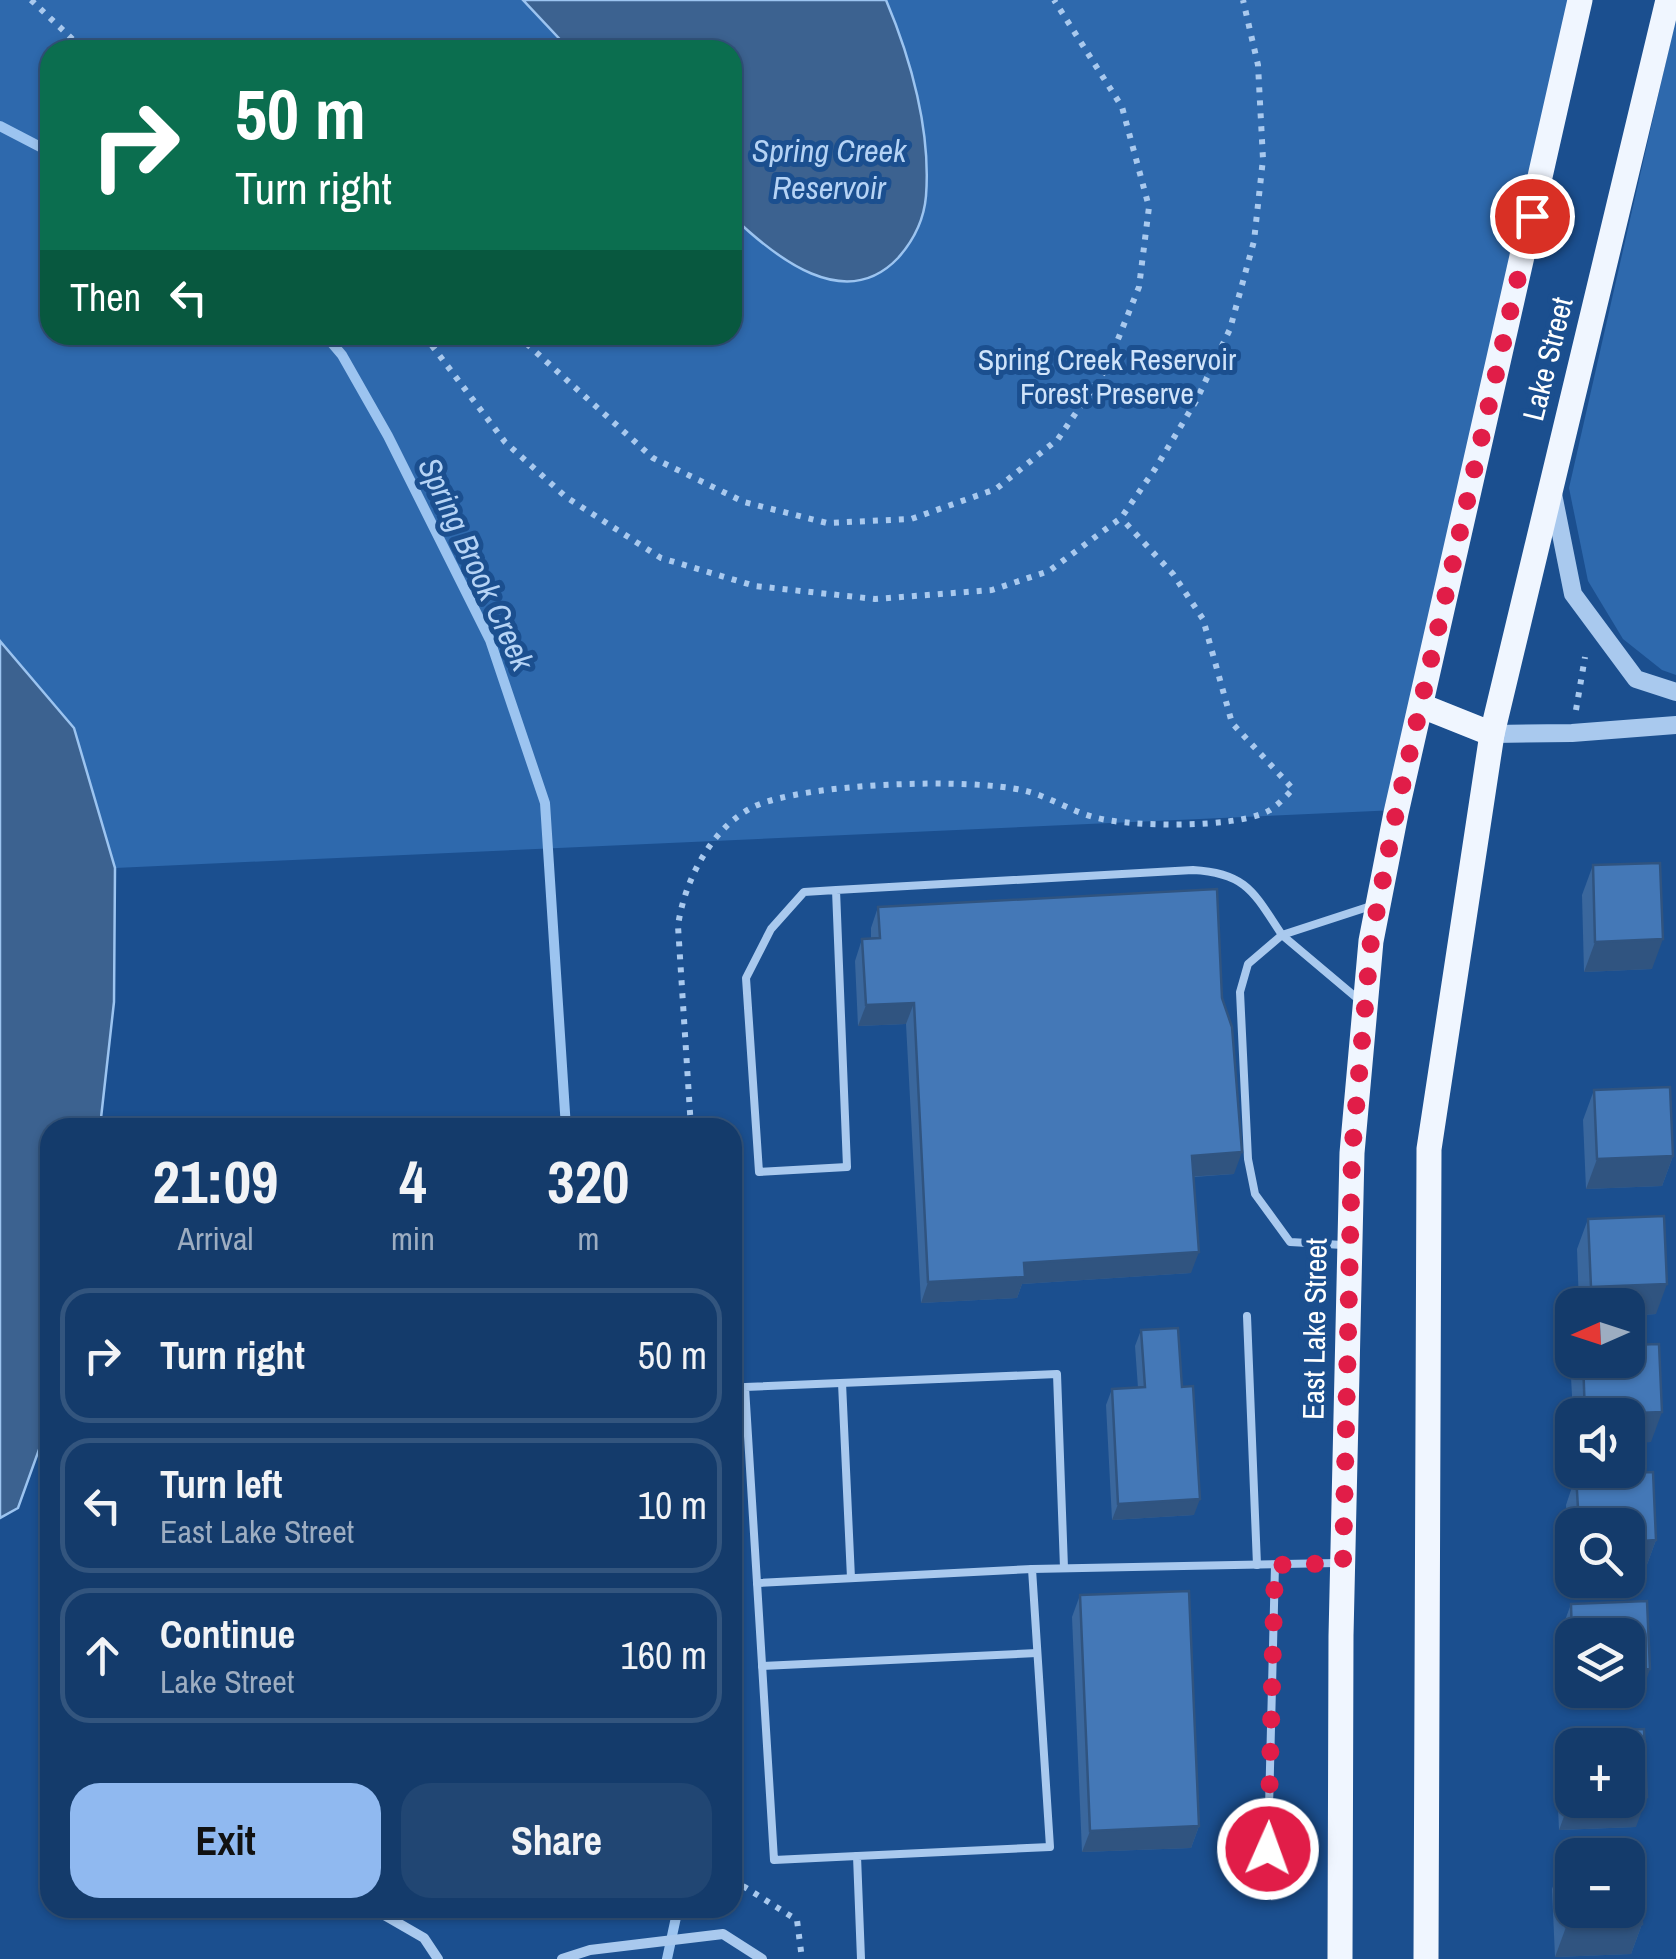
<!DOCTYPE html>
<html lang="en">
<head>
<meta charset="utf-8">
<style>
  body { margin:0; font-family:"Archivo Narrow",sans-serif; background:#214673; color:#f1f3f6; height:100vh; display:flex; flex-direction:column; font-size:38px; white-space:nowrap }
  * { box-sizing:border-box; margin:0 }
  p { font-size:32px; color:#9dadc1 }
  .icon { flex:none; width:55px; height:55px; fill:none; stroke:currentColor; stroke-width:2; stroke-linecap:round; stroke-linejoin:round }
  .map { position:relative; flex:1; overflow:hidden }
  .drawer { position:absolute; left:40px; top:1118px; width:702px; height:800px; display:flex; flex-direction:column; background:#143b6b; border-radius:30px; box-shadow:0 2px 8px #0004,0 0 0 2px #33557e }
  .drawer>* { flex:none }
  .hud { position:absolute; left:40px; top:40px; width:702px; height:305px; border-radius:30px; box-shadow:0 2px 8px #0004,0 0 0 2px #33557e; background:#0b6e4f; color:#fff; overflow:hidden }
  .needle { width:65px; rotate:267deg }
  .controls { position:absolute; left:1555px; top:1288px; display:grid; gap:20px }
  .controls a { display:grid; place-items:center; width:90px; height:90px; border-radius:20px; background:#143b6b; box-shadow:0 2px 8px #0004,0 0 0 2px #33557e; font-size:50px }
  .pin { position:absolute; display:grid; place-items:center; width:85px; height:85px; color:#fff; margin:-42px; border:5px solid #fff; border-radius:50%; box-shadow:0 2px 10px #0007 }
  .me { position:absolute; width:110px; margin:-55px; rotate:2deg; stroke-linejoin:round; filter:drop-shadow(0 0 8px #0008) }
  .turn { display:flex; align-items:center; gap:35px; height:210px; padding:0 30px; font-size:45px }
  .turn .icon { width:130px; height:130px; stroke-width:2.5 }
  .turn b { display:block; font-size:70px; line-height:85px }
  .then { display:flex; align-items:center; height:95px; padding:0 30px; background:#0003; gap:20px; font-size:38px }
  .eta { display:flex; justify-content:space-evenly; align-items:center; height:170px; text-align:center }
  .eta b { font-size:60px; font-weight:700; line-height:70px }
  .primary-button { display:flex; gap:20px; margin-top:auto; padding:20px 30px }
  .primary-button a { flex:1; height:115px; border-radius:30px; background:#90b9f0; color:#111; font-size:40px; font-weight:700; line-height:115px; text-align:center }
  .primary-button a+a { background:#214673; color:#f1f3f6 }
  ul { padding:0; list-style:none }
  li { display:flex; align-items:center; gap:30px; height:135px; margin:0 20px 15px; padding:0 10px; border:5px solid #33557e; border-radius:30px }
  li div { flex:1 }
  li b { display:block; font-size:38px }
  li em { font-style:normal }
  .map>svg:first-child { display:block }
  .green { fill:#2e69ad; fill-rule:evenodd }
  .water { fill:#3c6290; stroke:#9cc4f0; stroke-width:2.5 }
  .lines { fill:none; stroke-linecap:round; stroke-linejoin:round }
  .stream { stroke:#9cc4f0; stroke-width:10 }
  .path { stroke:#a9c9ee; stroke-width:6; stroke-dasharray:5 8; stroke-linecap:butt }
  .service { stroke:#a9c9ee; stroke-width:8 }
  .minor { stroke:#a9c9ee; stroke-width:10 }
  .tertiary { stroke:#a9c9ee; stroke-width:18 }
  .primary { stroke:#f0f6ff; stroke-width:25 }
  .wall { fill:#3a679d; fill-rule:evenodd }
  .shaded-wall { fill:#305480 }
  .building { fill:#4478b7; stroke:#305480; stroke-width:2.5 }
  .route { stroke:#e11d48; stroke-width:18; stroke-dasharray:0 32.4 }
  .labels { text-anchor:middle; stroke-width:10; stroke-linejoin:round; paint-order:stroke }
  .street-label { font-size:30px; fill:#fff; stroke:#1b4f8f }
  .park-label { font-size:30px; fill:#cfe3fa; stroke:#1b4f8f }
  .water-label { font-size:32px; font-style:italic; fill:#b5d3f5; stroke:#1b4f8f }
</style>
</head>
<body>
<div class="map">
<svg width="1676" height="1959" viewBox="0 0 1676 1959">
  <rect width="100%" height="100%" fill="#1b4f8f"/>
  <g class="green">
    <path d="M 0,0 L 1577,0 L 1397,810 L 115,868 L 0,694 ZM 50,50 L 732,50 L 732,335 L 50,335 Z"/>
    <path d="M 1676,17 L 1676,675 L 1662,670 L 1623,639 L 1588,581 L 1569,488 Z"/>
  </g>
  <g class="water">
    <path d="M 523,0 L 886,0 C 911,59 931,131 926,196 C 924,220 914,240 898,258 C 845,314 775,257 733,217 L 732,50 L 570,50 Z"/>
    <path d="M 0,641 L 74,728 L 115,868 L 114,1002 L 100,1127 L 50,1128 L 50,1419 L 18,1508 L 0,1518 Z"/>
  </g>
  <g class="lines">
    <g class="stream">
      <path d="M 0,126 L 50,152"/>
      <path d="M 325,335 L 342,355 L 388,436 L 490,640 L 545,803 L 566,1128"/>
      <path d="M 667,1959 L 678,1908"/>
    </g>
    <g class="path">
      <path d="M 31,0 L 84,50"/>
      <path d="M 424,335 L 505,442 L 566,497 L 661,558 L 755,586 L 875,599 L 992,590 L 1049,571 L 1121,518 L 1155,469 L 1196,401 L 1230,329 L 1254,241 L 1263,159 L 1258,65 L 1243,0"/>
      <path d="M 517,335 L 653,458 L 744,502 L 827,523 L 911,519 L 996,489 L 1058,439 L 1106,369 L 1139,287 L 1149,207 L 1122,107 L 1054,0"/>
      <path d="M 1576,710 L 1585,657"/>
      <path d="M 691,1128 L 678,926 C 684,882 711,828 753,807 C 803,783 971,777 1026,791 C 1050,797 1072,812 1097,818 C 1134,827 1229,828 1264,813 C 1275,809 1285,797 1293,789 L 1232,723 L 1203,619 L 1173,574 L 1121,518"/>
      <path d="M 732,1879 L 797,1920 L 802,1959"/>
    </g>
    <g class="service">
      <path d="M 836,890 L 847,1167 L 759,1172 L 746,978 L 771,929 L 804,892 L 836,890 L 1193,870 C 1247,873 1254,893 1282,935 L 1248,964 L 1240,992 L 1248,1159 L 1255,1194 L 1290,1242 L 1343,1245"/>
      <path d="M 1358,999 L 1282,935 L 1374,905"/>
      <path d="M 1247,1316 L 1257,1565"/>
      <path d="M 842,1383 L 851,1578"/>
      <path d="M 757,1583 L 1032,1569"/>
      <path d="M 762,1666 L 1037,1653"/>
      <path d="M 1268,1849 L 1275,1565"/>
      <path d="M 857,1856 L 774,1860 L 745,1387 L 1057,1374 L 1064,1568"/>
      <path d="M 861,1959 L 857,1856 L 1050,1847 L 1032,1569 L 1337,1563"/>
    </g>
    <g class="minor">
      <path d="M 372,1908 L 424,1938 L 438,1959"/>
      <path d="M 562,1959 L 590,1950 L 723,1934 L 762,1959"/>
    </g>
    <g class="tertiary">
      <path d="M 1553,494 L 1573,594 L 1636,679 L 1676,692"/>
      <path d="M 1492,734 L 1572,733 L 1676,725"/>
    </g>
    <g class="primary">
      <path d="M 1422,706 L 1492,734"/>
      <path d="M 1340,1959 L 1341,1636 L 1352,1153 L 1371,941 L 1396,813 L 1580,0"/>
      <path d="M 1426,1959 L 1429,1149 L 1492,734 L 1668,0"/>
    </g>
  </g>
  <g class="wall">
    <path d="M 1593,865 L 1652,969 L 1584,972 L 1582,895 Z"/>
    <path d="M 878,907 L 1222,998 L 1234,1174 L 1194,1177 L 1191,1273 L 1022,1284 L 1017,1298 L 921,1303 L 906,1024 L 858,1026 L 855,961 L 862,939 L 871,939 L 871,928 Z"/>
    <path d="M 1594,1090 L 1673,1156 L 1662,1186 L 1586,1189 L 1583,1120 Z"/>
    <path d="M 1588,1219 L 1656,1314 L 1628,1316 L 1628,1305 L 1579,1305 L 1577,1249 Z"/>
    <path d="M 1141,1330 L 1182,1387 L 1194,1515 L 1112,1520 L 1106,1405 L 1112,1389 L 1138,1388 L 1135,1346 Z"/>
    <path d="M 1577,1360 L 1628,1360 L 1651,1442 L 1628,1443 L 1628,1415 L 1573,1415 L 1571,1377 Z"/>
    <path d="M 1653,1472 L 1656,1540 L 1645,1570 L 1628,1571 L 1628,1525 L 1572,1525 L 1572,1573 L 1569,1574 L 1566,1505 L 1576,1475 Z"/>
    <path d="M 1080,1595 L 1199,1826 L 1191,1848 L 1082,1852 L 1072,1617 Z"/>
    <path d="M 1571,1604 L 1640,1699 L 1563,1702 L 1560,1634 ZM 1572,1635 L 1628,1690 L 1572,1690 Z"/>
    <path d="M 1567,1732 L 1636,1827 L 1559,1830 L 1556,1762 Z"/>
    <path d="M 1563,1859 L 1642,1924 L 1631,1954 L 1555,1957 L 1552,1889 Z"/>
  </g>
  <g class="shaded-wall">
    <path d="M 1663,939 L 1652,969 L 1584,972 L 1595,942 Z"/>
    <path d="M 914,1003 L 906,1024 L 858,1026 L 866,1005 Z"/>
    <path d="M 1242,1152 L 1234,1174 L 1184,1177 L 1192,1156 Z"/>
    <path d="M 1673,1156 L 1662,1186 L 1586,1189 L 1597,1159 Z"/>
    <path d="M 1199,1252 L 1191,1273 L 1022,1284 L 1017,1298 L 921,1303 L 928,1282 L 1024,1263 Z"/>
    <path d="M 1667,1284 L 1656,1314 L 1628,1316 L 1628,1305 L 1584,1305 L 1591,1287 Z"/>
    <path d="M 1662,1412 L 1651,1442 L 1628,1443 L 1628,1415 L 1592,1415 Z"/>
    <path d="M 1200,1499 L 1194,1515 L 1112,1520 L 1118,1504 Z"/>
    <path d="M 1656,1540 L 1645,1570 L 1628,1571 L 1628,1542 Z"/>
    <path d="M 1650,1669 L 1640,1699 L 1563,1702 L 1572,1676 L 1572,1690 L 1628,1690 L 1628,1670 Z"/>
    <path d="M 1647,1797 L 1636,1827 L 1559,1830 L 1570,1800 L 1628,1800 L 1628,1798 Z"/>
    <path d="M 1199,1826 L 1191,1848 L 1082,1852 L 1090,1831 Z"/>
    <path d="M 1642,1924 L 1631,1954 L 1555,1957 L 1566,1927 Z"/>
  </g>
  <g class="building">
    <path d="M 1660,863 L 1663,939 L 1595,942 L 1593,865 Z"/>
    <path d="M 1217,889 L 1222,998 L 1232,1027 L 1242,1152 L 1192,1156 L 1199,1252 L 1024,1263 L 1025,1277 L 928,1282 L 914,1003 L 866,1005 L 862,939 L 880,938 L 878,907 Z"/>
    <path d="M 1670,1087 L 1673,1156 L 1597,1159 L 1594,1090 Z"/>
    <path d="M 1664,1216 L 1667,1284 L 1591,1287 L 1588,1219 Z"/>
    <path d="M 1178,1328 L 1182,1387 L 1193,1386 L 1200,1499 L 1118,1504 L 1112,1389 L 1145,1387 L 1141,1330 Z"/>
    <path d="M 1659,1344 L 1662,1412 L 1585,1415 L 1583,1360 L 1628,1360 L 1628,1345 Z"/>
    <path d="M 1653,1472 L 1656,1540 L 1628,1542 L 1628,1525 L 1579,1525 L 1576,1475 Z"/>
    <path d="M 1189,1591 L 1199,1826 L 1090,1831 L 1080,1595 Z"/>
    <path d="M 1647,1601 L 1650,1669 L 1628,1670 L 1628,1635 L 1572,1635 L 1572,1639 L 1571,1604 Z"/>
    <path d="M 1644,1729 L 1647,1797 L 1628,1798 L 1628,1745 L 1572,1745 L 1572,1800 L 1581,1800 L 1570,1800 L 1567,1732 Z"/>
    <path d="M 1628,1856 L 1639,1856 L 1642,1924 L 1566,1927 L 1563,1859 L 1572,1859 L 1572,1910 L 1628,1910 Z"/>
  </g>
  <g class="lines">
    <path class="route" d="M 1268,1849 L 1275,1565 L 1343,1563 L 1352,1153 L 1371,940 L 1396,813 L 1532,216"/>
  </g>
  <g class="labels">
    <g class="street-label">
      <text transform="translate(1548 359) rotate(-76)" y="10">Lake Street</text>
      <text transform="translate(1315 1329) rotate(-89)" y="10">East Lake Street</text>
    </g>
    <g class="park-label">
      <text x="1107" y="370">Spring Creek Reservoir<tspan x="1107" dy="34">Forest Preserve</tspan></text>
    </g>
    <g class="water-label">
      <text x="829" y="162">Spring Creek<tspan x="829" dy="37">Reservoir</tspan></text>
      <text transform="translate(476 564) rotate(65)" y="11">Spring Brook Creek</text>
    </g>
  </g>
</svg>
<div class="controls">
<a><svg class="needle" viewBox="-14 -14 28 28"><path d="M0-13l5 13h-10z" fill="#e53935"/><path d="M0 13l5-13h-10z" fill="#9dadc1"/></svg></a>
<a><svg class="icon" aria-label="sound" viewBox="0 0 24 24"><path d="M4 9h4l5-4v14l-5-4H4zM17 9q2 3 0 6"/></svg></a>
<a><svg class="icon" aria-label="search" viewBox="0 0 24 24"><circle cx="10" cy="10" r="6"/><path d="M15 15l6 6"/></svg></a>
<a><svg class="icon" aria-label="layers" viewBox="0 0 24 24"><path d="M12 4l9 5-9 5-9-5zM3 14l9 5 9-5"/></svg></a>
<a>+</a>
<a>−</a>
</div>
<div class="pin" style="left:1532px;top:216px;background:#d93025"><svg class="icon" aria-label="arrive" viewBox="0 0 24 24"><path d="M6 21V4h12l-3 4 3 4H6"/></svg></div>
<svg class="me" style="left:1268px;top:1849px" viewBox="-20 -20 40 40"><circle r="17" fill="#e11d48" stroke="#fff" stroke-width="3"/><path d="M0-11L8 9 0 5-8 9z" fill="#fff"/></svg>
<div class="hud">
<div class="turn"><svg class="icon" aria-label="right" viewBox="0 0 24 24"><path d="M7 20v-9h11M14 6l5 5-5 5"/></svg><div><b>50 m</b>Turn right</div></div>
<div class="then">Then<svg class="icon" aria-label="left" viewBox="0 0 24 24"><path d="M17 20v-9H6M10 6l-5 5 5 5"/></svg></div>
</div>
<section class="drawer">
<div class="eta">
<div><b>21:09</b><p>Arrival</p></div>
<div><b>4</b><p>min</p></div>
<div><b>320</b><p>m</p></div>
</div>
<ul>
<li><svg class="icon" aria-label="right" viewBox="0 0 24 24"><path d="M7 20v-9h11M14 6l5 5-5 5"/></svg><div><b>Turn right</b></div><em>50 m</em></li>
<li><svg class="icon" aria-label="left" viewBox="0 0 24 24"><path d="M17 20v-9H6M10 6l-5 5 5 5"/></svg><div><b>Turn left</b><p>East Lake Street</p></div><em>10 m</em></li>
<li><svg class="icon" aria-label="ahead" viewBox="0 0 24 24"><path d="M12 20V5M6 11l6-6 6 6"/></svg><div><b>Continue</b><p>Lake Street</p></div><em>160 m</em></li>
</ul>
<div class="primary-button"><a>Exit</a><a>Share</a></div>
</section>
</div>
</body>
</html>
